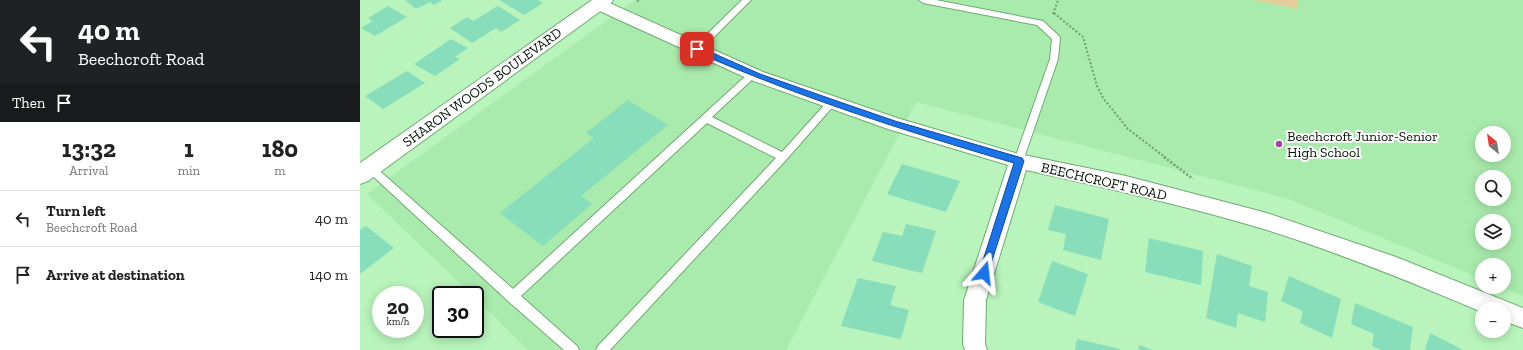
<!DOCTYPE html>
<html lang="en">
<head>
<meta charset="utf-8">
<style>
  body { margin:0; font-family:"Zilla Slab",serif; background:#f6f6f6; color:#222; height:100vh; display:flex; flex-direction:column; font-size:15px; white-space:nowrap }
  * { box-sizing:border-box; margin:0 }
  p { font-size:13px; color:#767676 }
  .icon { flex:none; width:22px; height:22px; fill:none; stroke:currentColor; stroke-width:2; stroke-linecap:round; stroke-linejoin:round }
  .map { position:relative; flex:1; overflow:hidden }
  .sheet { display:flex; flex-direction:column; background:#fff; width:360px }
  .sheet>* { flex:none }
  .guide { background:#202124; color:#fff; overflow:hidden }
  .needle { width:26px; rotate:330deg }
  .buttons { position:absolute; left:1115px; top:126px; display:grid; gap:8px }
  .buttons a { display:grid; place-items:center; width:36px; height:36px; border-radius:50%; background:#fff; box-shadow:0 2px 10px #0003; font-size:20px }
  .speed { position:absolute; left:12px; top:286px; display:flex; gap:8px; font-size:20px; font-weight:700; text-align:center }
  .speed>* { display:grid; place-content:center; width:52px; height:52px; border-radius:50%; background:#fff; box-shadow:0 2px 10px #0003; line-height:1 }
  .speed small { font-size:10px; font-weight:400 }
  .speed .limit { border:2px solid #111; border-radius:6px; background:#fff; color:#111 }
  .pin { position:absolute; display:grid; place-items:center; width:34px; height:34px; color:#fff; margin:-17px; border-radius:8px; box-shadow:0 2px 6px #0006 }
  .me { position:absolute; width:44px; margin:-22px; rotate:17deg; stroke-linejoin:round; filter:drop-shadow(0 0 3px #0008) }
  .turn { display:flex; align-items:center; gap:14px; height:84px; padding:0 12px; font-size:18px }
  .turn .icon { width:52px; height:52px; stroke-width:2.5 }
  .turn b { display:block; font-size:28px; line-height:34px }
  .then { display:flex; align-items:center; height:38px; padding:0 12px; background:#0003; gap:8px; font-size:15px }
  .eta { display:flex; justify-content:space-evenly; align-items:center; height:68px; text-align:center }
  .eta b { font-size:24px; font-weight:700; line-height:28px }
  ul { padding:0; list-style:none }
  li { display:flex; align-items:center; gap:12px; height:56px; padding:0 12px; border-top:1px solid #e0e0e0 }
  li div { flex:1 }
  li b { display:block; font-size:15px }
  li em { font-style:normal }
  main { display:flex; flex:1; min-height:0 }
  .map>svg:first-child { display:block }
  .built { fill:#a9ebac; fill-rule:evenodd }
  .green { fill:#e5cd99 }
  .building { fill:#88debb }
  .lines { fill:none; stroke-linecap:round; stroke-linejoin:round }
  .service-casing { stroke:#70aa74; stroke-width:2 }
  .minor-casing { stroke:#70aa74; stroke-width:2 }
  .tertiary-casing { stroke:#70aa74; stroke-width:2 }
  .path-far1 { stroke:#719c73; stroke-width:2; stroke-dasharray:2 2; stroke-linecap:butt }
  .path { stroke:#719c73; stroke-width:2.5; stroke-dasharray:2 2; stroke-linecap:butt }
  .service { fill:#fff; fill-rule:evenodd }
  .minor { fill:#fff; fill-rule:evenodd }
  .tertiary { fill:#fff; fill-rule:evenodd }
  .route { fill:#1a73e8; stroke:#114b97 }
  .poi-dot { fill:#a442a8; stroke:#fff; stroke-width:1.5 }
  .labels { text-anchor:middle; stroke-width:4; stroke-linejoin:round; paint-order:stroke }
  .street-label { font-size:14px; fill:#001101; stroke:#fff }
  .poi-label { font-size:14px; fill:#001101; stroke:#fff; text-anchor:start }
</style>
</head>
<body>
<main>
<section class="sheet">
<div class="guide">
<div class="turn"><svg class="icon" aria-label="left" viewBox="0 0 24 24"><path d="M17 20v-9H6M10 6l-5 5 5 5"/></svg><div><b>40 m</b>Beechcroft Road</div></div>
<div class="then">Then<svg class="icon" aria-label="arrive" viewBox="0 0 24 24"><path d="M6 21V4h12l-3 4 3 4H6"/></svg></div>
</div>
<div class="eta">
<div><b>13:32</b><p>Arrival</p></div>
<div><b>1</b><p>min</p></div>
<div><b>180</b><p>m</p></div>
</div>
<ul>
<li><svg class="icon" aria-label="left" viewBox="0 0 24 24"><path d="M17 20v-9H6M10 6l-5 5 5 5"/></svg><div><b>Turn left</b><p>Beechcroft Road</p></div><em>40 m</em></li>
<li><svg class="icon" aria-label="arrive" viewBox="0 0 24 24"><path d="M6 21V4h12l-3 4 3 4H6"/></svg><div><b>Arrive at destination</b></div><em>140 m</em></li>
</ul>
</section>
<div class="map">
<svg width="1163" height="350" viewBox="0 0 1163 350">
  <rect width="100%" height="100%" fill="#b8f4bb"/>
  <path class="built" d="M 275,0 L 1163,0 L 1163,296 L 1141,287 L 1144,287 L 1144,265 L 1122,265 L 1122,279 L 929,199 L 556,102 L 426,350 L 168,350 L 115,298 L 115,295 L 112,295 L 7,194 ZM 1122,133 L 1144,133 L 1144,155 L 1122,155 ZM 1122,177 L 1144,177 L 1144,199 L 1122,199 ZM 1122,221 L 1144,221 L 1144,243 L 1122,243 Z"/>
  <path class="green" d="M 894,0 L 937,0 L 938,9 Z"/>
  <g class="building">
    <path d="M 45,0 L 83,0 L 74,5 L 70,2 L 56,9 Z"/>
    <path d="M 139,0 L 178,0 L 183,3 L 164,15 Z"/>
    <path d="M 28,6 L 47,17 L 15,36 L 1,28 L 13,21 L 8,18 Z"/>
    <path d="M 138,6 L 160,20 L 141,32 L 136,28 L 112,43 L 90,28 L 107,17 L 113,21 Z"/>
    <path d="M 91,39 L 108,48 L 95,57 L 100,59 L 75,76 L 54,64 Z"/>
    <path d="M 47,71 L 65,83 L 23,109 L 5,96 Z"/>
    <path d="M 268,100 L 308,125 L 221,196 L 232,204 L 183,246 L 140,213 L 234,138 L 226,133 Z"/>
    <path d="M 542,164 L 600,181 L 586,212 L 527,194 Z"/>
    <path d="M 695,205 L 749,219 L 741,260 L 703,250 L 706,234 L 688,230 Z"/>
    <path d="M 546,224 L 576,231 L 562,273 L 512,261 L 523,232 L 542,236 Z"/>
    <path d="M 6,226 L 34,248 L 0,274 L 0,230 Z"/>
    <path d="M 789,238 L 843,251 L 841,285 L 785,272 Z"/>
    <path d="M 857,254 L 892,266 L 889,286 L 908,292 L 905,322 L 878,313 L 876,328 L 846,318 Z"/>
    <path d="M 692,261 L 728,274 L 715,316 L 678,302 Z"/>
    <path d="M 929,276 L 981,299 L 972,338 L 940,323 L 943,311 L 921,301 Z"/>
    <path d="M 498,278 L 536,286 L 530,305 L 549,310 L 541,339 L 481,326 Z"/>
    <path d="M 995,303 L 1053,327 L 1050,350 L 1021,350 L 1012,346 L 1014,334 L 991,324 Z"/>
    <path d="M 1070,333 L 1103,350 L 1065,350 Z"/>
    <path d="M 717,339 L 760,349 L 760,350 L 715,350 Z"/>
    <path d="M 779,345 L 793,350 L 778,350 Z"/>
  </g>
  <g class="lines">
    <g class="service-casing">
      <g id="service">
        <path d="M 382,0 L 391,0 L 340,51 L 334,51 L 333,49 L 334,47 Z"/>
        <path d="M 559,0 L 576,0 L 683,21 L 699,36 L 700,38 L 698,59 L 662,164 L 656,164 L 654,161 L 690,59 L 692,39 L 677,25 L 563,3 Z"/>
        <path d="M 393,71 L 396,72 L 397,74 L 396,76 L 352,117 L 422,152 L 468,101 L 474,101 L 476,103 L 426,160 L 250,350 L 236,350 L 238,346 L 416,158 L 347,123 L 161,296 L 217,346 L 219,350 L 204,350 L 148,301 L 4,168 L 5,165 L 13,165 L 153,289 L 390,72 Z"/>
      </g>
    </g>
    <g class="minor-casing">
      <path id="minor" d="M 233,0 L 243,0 L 403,72 L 537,118 L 659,154 L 766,176 L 907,213 L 1036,257 L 1163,308 L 1163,328 L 1144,321 L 1144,309 L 1122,309 L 1122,312 C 1051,282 980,253 907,230 C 827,206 747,188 666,170 L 626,300 L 625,344 L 627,350 L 605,350 L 603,344 L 604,300 L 648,165 L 528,129 L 391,80 L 233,8 L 230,4 Z"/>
    </g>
    <g class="tertiary-casing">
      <path id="tertiary" d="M 232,0 L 253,0 L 250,4 L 8,181 L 0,184 L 0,163 Z"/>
    </g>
    <g class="path-far1">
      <path d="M 277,1 L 279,0"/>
      <path d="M 694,13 L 723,37 L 737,86 L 743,98 L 768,129 L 806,158"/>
      <path d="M 693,14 L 698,0"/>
    </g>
    <path class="path" d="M 804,157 L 833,179"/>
    <use href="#service" class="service"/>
    <use href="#minor" class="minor"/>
    <use href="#tertiary" class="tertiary"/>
  </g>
  <path class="route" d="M 337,46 L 400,74 L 474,100 L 535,121 L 662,158 L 664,161 L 627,276 L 624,277 L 619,273 L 654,163 C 545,131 438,97 334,51 L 334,47 Z"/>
  <circle class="poi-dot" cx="919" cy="144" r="4"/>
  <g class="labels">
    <g class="street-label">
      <text transform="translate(122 87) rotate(-36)" y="5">SHARON WOODS BOULEVARD</text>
      <text transform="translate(744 181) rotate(13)" y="5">BEECHCROFT ROAD</text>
    </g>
    <g class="poi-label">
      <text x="927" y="141">Beechcroft Junior-Senior<tspan x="927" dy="16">High School</tspan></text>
    </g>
  </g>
</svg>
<div class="buttons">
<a><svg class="needle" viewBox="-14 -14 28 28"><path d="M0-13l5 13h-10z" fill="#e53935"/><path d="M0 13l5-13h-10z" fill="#767676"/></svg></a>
<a><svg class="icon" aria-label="search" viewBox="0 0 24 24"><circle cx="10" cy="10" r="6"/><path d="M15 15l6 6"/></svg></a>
<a><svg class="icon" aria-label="layers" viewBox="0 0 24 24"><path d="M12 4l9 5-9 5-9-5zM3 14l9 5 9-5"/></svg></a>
<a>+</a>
<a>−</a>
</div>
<div class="speed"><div>20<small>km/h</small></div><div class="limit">30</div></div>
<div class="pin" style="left:337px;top:49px;background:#d93025"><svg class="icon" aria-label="arrive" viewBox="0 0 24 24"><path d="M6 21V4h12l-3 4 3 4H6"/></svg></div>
<svg class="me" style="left:624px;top:273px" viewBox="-20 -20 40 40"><path d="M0-17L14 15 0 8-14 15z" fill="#1a73e8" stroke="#fff" stroke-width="4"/></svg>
</div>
</main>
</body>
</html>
